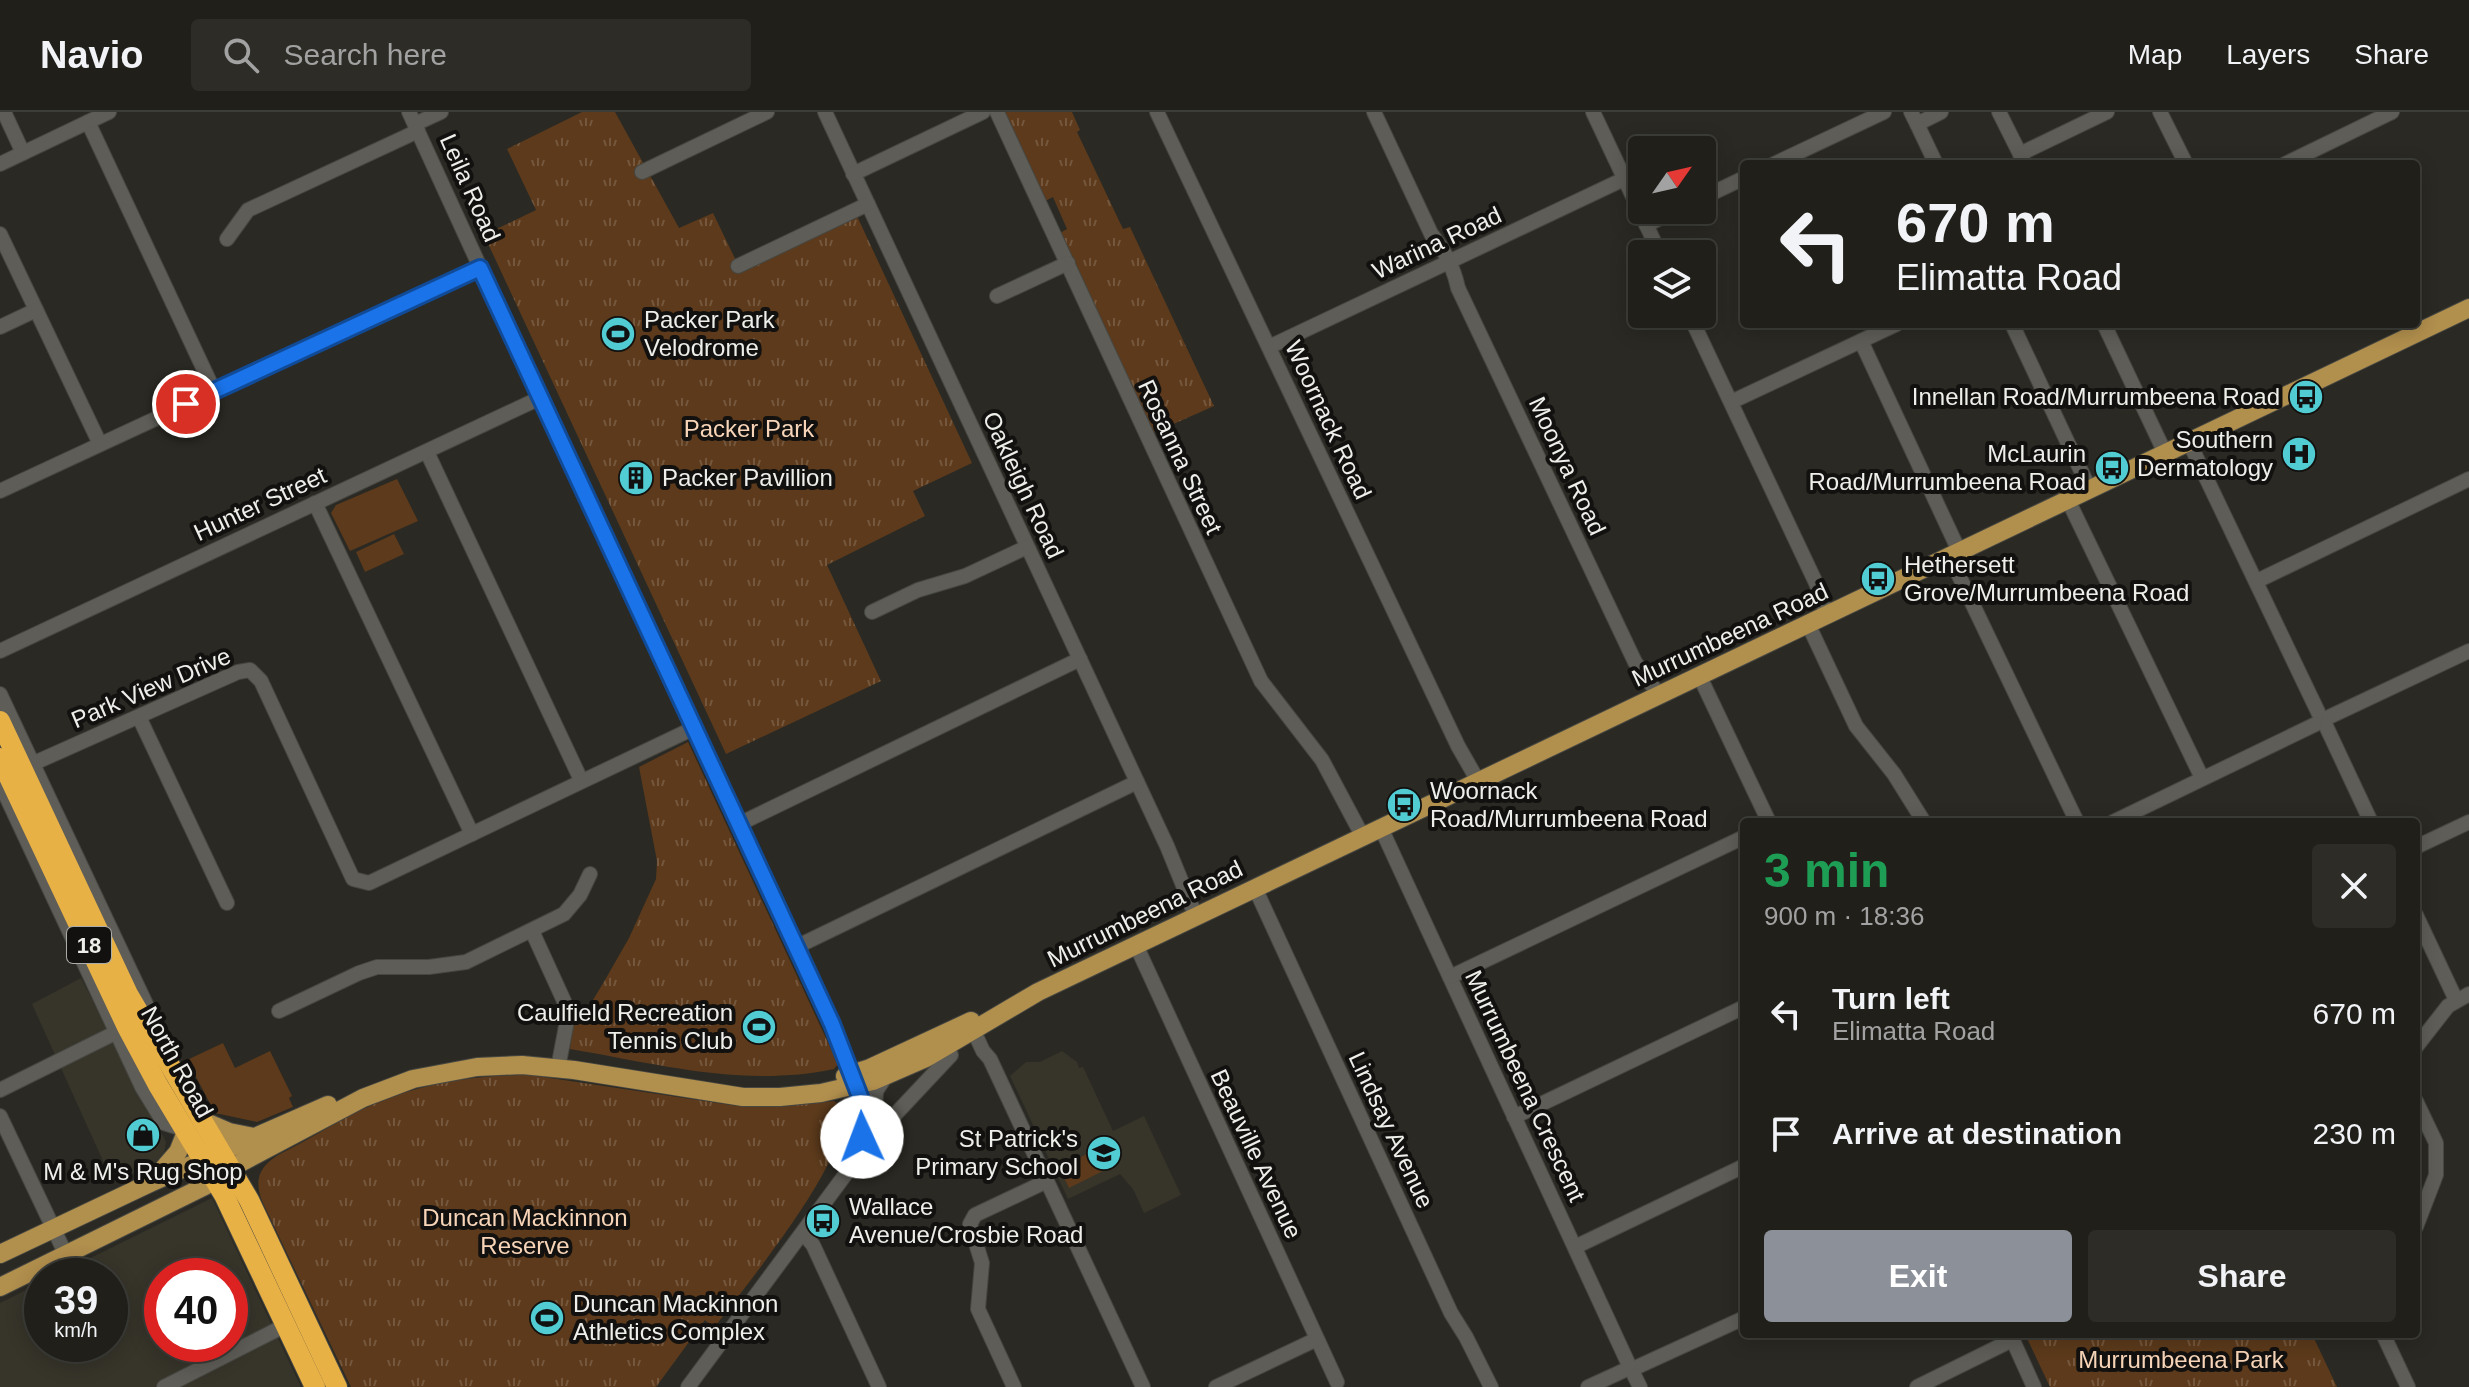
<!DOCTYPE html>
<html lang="en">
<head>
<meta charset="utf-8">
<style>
  body { margin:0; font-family:Arial,sans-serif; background:#2d2c27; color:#f1f3f6; height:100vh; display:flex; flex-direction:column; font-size:30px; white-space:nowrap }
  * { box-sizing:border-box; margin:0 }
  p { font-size:26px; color:#a2a2a2 }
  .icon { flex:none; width:44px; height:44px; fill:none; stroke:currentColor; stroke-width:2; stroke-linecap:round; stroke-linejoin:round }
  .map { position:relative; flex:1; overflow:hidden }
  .details { position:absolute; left:1740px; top:706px; width:680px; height:520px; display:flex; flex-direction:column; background:#201f1a; border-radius:8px; box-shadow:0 4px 20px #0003,0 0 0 2px #3d3d39 }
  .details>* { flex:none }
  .banner { position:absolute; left:1740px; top:48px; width:680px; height:168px; border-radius:8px; box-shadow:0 4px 20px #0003,0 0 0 2px #3d3d39; background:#201f1a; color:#f1f3f6; overflow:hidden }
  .needle { width:52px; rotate:56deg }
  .tools { position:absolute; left:1628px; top:24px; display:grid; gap:16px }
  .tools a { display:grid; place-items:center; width:88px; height:88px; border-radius:8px; background:#201f1a; box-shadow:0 4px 20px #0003,0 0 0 2px #3d3d39; font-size:40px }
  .speed { position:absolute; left:24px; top:1146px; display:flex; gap:16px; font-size:40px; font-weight:700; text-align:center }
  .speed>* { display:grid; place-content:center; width:104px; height:104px; border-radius:50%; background:#201f1a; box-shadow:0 4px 20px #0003,0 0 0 2px #3d3d39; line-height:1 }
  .speed small { font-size:20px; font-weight:400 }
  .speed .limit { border:12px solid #d22; background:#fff; color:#111 }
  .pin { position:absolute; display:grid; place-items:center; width:68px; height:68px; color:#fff; margin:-34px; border:4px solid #fff; border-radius:50%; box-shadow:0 2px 8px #0007 }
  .me { position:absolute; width:88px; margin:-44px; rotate:358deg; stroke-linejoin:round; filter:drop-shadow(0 0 6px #0008) }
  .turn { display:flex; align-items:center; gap:28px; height:168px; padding:0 24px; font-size:36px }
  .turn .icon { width:104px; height:104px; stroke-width:2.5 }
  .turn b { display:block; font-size:56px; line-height:68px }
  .round { display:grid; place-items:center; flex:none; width:84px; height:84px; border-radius:8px; background:#2d2c27 }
  .headline { display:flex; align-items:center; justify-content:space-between; height:136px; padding:0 24px }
  h1 { font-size:48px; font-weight:700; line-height:60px; color:#1e9e55 }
  .button { display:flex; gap:16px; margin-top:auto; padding:16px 24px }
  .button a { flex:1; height:92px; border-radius:8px; background:#8c9099; color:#fff; font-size:32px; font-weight:700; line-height:92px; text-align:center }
  .button a+a { background:#2d2c27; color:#f1f3f6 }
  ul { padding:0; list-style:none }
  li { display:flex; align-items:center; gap:24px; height:120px; padding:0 24px }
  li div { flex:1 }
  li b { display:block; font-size:30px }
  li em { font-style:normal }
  header { display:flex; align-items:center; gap:48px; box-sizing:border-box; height:112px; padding:0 40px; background:#201f1a; border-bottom:2px solid #3d3d39 }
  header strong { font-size:38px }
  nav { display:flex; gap:44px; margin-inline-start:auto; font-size:28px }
  .search { width:560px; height:72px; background:#2d2c27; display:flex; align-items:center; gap:20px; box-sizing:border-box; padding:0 28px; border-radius:8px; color:#a2a2a2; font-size:30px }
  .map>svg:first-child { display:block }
  .built { fill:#37352a; fill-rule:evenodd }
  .green { fill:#5c3a1b }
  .park { fill:url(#park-tufts) }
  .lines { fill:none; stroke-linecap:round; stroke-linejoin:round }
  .minor-casing { stroke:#474742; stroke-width:16 }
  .major-casing { stroke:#474742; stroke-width:20 }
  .highway-casing { stroke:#474742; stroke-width:22 }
  .minor { stroke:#5e5d57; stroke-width:14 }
  .major { stroke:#b18f4d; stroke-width:18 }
  .highway { stroke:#e8b146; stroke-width:20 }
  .route-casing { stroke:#114b97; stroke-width:20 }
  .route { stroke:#1a73e8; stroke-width:14 }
  .labels { text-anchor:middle; stroke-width:8; stroke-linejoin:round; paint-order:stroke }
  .shield { fill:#12110f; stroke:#acaca8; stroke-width:2 }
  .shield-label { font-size:22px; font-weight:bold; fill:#eeeeea }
  .street-label { font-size:24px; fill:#eeeeea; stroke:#12110f }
  .poi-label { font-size:24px; fill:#eeeeea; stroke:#12110f; text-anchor:start }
  .park-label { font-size:24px; fill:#f8d5b8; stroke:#12110f }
</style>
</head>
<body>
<header>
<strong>Navio</strong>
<div class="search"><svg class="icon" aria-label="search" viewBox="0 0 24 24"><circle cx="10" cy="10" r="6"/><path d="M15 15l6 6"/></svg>Search here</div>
<nav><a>Map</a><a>Layers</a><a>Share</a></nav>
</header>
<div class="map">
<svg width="2469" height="1275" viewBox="0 0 2469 1275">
  <defs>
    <pattern id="park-tufts" width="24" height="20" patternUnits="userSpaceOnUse" patternTransform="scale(2)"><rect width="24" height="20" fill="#5c3a1b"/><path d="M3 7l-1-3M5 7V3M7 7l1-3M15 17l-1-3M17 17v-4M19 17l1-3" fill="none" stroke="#74573c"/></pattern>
  </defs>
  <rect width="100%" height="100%" fill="#2a2923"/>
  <g class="built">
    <path d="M 81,866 L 166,1030 L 164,1042 L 153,1052 L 113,1071 L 32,892 Z"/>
    <path d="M 1062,939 L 1077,950 L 1079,956 L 1083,955 L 1113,1019 L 1144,1004 L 1181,1083 L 1144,1101 L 1133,1077 L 1120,1062 L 1068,1087 L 1010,964 L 1026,950 L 1040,950 Z"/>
    <path d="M 212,1086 L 301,1275 L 0,1275 L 0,1191 L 42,1170 L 42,1232 L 110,1232 L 110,1164 L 54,1164 ZM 162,1164 L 230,1164 L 230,1232 L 162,1232 Z"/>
  </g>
  <g class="green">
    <path d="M 397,367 L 418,409 L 350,439 L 331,401 L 336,393 Z"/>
    <path d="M 394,422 L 404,442 L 365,460 L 356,440 Z"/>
    <path d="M 223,931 L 235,956 L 270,939 L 292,984 L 289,986 L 293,995 L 257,1010 L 215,1001 L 187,948 Z"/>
    <path d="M 1098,1037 L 1107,1057 L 1069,1076 L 1059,1055 Z"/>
  </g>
  <g class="park">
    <path d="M 582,0 L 615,0 L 679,116 L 713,101 L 741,159 L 857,104 L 972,351 L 913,379 L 925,404 L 827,453 L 881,569 L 726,642 L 484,123 L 536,98 L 507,37 Z"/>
    <path d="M 1002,0 L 1072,0 L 1080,18 L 1077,20 L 1123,117 L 1130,115 L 1214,294 L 1151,322 L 1060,121 L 1067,117 L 1053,85 L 1045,89 Z"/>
    <path d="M 688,630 L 838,952 L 834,957 C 744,976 659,952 570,937 L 572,911 L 590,893 L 605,868 L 629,826 L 656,767 L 657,749 L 639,655 Z"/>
    <path d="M 530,963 L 738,994 L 778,995 L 834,989 L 843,996 C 853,1045 745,1174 714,1216 L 705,1208 L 656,1275 L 351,1275 L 262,1089 C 254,1068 259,1055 278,1043 C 310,1028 339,1007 372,993 C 422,971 475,963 530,963 Z"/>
    <path d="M 2025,1222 L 2312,1222 L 2337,1275 L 2050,1275 Z"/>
  </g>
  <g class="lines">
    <g class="minor-casing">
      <g id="minor">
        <path d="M 4,0 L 23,41"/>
        <path d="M 409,0 L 540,286 L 832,912 L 851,963"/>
        <path d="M 825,0 L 1167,734 L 1196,805"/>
        <path d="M 997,0 L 1261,569 L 1322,648 L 1363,725"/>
        <path d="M 1157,0 L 1458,634 L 1478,669"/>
        <path d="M 1374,0 L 1435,130"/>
        <path d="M 1593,0 L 1660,142"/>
        <path d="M 1911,0 L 1917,12 L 1941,0"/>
        <path d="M 1999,0 L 2025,52"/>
        <path d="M 2160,0 L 2186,52"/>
        <path d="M 88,10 L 214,279"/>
        <path d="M 415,12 L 441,0"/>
        <path d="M 1917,12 L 1936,52"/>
        <path d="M 2020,42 L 2107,0"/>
        <path d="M 0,52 L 109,0"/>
        <path d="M 1774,52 L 1884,0"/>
        <path d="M 2285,52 L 2392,0"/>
        <path d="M 642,60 L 767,0"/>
        <path d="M 853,62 L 983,0"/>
        <path d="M 1702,86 L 1744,66"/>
        <path d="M 1646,113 L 1677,98"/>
        <path d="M 0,122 L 100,332"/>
        <path d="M 1433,124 C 1445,139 1454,157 1458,176 L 1635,550 L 1659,583"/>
        <path d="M 227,127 L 248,98 L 418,19"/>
        <path d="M 738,154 L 868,92"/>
        <path d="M 997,184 L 1068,151"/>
        <path d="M 1689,202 L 1816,471 L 1827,503"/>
        <path d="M 2012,212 L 2090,378"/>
        <path d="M 2104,212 L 2165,341"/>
        <path d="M 0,215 L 36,198"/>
        <path d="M 1861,229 L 1960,441"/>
        <path d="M 1269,235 L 1624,67"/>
        <path d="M 1731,290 L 1897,212"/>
        <path d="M 2189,330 L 2319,602"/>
        <path d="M 427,340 L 581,668"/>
        <path d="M 0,379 L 480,156"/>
        <path d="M 2068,388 L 2202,666"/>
        <path d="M 315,391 L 472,722"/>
        <path d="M 1950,445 L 2077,710"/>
        <path d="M 2257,469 L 2469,367"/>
        <path d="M 872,500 L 918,478 L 965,464 L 1027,435"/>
        <path d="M 1808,512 L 1856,614 L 1894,662 L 1924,710"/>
        <path d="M 0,539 L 540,286"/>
        <path d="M 1699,563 L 1769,710"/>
        <path d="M 0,582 L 153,907"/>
        <path d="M 139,605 L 227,791"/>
        <path d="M 2329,605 L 2469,539"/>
        <path d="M 2326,614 L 2371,710"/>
        <path d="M 32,652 L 238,560 L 250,558 L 261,569 L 353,767 L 369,771 L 694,616"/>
        <path d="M 0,671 L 142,975 L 164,1011 L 183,1017"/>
        <path d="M 2113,710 L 2316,612"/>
        <path d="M 739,712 L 1080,547"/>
        <path d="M 1381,716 L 1628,1251"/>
        <path d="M 2416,735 L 2469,710"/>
        <path d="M 1255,776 L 1451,1201 L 1466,1225 L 1491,1275"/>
        <path d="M 2416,803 L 2456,888"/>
        <path d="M 532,819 L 564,889 L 567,909 L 558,956"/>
        <path d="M 1136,833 L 1337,1270"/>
        <path d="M 796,835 L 1137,670"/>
        <path d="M 1450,865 L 1744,725"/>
        <path d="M 279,899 L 359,861 L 377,855 L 429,855 L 466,850 L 564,802 L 580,783 L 590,762"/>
        <path d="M 970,911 L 983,939 L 990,947 L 1143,1275"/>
        <path d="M 2416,935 L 2448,894 L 2469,882"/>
        <path d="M 856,973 L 865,1003 L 861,1031"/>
        <path d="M 0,978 L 125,916"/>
        <path d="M 2416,989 L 2436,1031 L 2436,1063 L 2416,1115"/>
        <path d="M 0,1004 L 66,1143"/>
        <path d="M 1514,1005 L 1744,895"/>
        <path d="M 874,1017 L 890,1008 L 951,943"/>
        <path d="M 803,1121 L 813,1133 L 879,1275"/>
        <path d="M 1575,1135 L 1744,1054"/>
        <path d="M 2010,1222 L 2034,1275"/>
        <path d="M 2383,1222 L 2408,1275"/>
        <path d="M 1637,1255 L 1744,1206"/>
        <path d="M 1634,1263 L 1640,1275"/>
        <path d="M 164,1275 L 286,1213"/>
        <path d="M 688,1275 L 862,1040 L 874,1017 L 876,979 L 886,964"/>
        <path d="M 1014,1275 L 978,1197 L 982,1151 L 970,1112 L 975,1103 L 1047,1069"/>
        <path d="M 1216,1275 L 1317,1227"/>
        <path d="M 1588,1275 L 1625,1258"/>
        <path d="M 1917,1275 L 2012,1228"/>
      </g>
    </g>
    <g class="major-casing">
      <g id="major">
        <path d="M 845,964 L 870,956 L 971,909"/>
        <path d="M 201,1008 L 229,1020 L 254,1025"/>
        <path d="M 158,1063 L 178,1040 L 186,1020"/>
        <path d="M 0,1142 L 150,1071 L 328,993"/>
        <path d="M 0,1175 L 205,1074 L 242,1050 L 363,986 L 413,967 L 477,955 L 522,953 L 574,958 L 743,985 L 780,985 L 821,981 L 873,969 L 926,946 L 1038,880 L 2469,196"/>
      </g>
    </g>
    <g class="highway-casing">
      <g id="highway">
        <path d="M 0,609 L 128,882 L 249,1088 L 337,1275"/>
        <path d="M 0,646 L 127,915 L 158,973 L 224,1083 L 315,1275"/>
      </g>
    </g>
    <use href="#minor" class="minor"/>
    <use href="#major" class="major"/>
    <use href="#highway" class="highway"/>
  </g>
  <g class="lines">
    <g class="route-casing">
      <path id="route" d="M 186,292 L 480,156 L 832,912 L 864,995 L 862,1025"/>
    </g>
    <use href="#route" class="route"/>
  </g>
  <defs>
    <g id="stadium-disc" transform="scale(1.8)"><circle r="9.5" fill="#51ccd3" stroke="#12110f"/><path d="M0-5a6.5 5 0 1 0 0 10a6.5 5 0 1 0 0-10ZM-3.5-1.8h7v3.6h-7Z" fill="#111"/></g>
    <g id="bus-disc" transform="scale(1.8)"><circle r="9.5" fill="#51ccd3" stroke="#12110f"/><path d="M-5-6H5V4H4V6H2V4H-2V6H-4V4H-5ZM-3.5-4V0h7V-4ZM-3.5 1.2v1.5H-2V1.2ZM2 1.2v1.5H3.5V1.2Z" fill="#111"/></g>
    <g id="hospital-disc" transform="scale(1.8)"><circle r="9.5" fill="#51ccd3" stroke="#12110f"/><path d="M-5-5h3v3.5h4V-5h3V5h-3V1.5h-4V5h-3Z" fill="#111"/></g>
    <g id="building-disc" transform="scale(1.8)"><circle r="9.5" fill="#51ccd3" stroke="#12110f"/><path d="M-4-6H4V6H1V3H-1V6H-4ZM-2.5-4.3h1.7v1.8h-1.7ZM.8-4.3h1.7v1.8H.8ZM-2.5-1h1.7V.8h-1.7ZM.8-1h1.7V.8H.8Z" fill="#111"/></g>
    <g id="shop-disc" transform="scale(1.8)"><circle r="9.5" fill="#51ccd3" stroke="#12110f"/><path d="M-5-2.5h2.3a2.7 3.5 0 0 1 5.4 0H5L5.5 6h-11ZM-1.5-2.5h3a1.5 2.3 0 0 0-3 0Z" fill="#111"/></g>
    <g id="school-disc" transform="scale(1.8)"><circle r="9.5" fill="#51ccd3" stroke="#12110f"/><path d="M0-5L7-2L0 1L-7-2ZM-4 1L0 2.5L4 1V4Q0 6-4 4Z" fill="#111"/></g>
  </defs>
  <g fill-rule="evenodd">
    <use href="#stadium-disc" x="618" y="222"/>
    <use href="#bus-disc" x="2306" y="285"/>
    <use href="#hospital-disc" x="2299" y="342"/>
    <use href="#bus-disc" x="2112" y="356"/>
    <use href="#building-disc" x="636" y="366"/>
    <use href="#bus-disc" x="1878" y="467"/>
    <use href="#bus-disc" x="1404" y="693"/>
    <use href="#stadium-disc" x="759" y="915"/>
    <use href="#shop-disc" x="143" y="1023"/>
    <use href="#school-disc" x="1104" y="1041"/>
    <use href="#bus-disc" x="823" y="1109"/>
    <use href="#stadium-disc" x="547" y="1206"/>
  </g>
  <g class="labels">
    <rect class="shield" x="67" y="815" width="44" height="36" rx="6"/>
    <g class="shield-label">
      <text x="89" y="841">18</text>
    </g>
    <g class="street-label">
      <text transform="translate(470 76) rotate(66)" y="8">Leila Road</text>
      <text transform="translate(1437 131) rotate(-25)" y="8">Warina Road</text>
      <text transform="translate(1328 308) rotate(65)" y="8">Woornack Road</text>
      <text transform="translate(1180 345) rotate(65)" y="8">Rosanna Street</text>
      <text transform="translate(1567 354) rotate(65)" y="8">Moonya Road</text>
      <text transform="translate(1023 373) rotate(65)" y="8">Oakleigh Road</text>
      <text transform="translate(260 392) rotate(-25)" y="8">Hunter Street</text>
      <text transform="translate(1730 523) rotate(-25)" y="8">Murrumbeena Road</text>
      <text transform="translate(151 576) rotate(-23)" y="8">Park View Drive</text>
      <text transform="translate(1145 802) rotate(-26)" y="8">Murrumbeena Road</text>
      <text transform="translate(177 950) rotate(61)" y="8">North Road</text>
      <text transform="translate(1525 974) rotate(65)" y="8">Murrumbeena Crescent</text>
      <text transform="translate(1391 1018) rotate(65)" y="8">Lindsay Avenue</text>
      <text transform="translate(1256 1042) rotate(65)" y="8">Beauville Avenue</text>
    </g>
    <g class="poi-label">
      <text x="644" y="216">Packer Park<tspan x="644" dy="28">Velodrome</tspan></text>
      <text x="2280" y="293" text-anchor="end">Innellan Road/Murrumbeena Road</text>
      <text x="2273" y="336" text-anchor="end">Southern<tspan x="2273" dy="28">Dermatology</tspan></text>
      <text x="2086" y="350" text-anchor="end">McLaurin<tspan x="2086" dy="28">Road/Murrumbeena Road</tspan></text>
      <text x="662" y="374">Packer Pavillion</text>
      <text x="1904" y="461">Hethersett<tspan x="1904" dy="28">Grove/Murrumbeena Road</tspan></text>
      <text x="1430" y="687">Woornack<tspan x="1430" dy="28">Road/Murrumbeena Road</tspan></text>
      <text x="733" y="909" text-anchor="end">Caulfield Recreation<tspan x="733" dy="28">Tennis Club</tspan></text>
      <text x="1078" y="1035" text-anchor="end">St Patrick's<tspan x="1078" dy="28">Primary School</tspan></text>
      <text x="143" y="1068" text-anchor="middle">M &amp; M's Rug Shop</text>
      <text x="849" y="1103">Wallace<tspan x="849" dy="28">Avenue/Crosbie Road</tspan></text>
      <text x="573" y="1200">Duncan Mackinnon<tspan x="573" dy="28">Athletics Complex</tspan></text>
    </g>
    <g class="park-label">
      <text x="749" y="325">Packer Park</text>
      <text x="525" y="1114">Duncan Mackinnon<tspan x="525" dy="28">Reserve</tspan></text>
      <text x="2181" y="1256">Murrumbeena Park</text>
    </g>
  </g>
</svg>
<div class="tools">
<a><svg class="needle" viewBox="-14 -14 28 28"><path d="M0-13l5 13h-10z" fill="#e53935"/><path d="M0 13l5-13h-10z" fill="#a2a2a2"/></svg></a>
<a><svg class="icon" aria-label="layers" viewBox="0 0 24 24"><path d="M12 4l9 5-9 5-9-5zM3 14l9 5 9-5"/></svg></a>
</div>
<div class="speed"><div>39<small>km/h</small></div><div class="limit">40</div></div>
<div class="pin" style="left:186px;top:292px;background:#d93025"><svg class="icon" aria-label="arrive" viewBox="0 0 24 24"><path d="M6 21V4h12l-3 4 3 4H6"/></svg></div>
<svg class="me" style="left:862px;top:1025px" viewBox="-20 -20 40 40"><circle r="19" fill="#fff"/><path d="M0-13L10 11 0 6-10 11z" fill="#1a73e8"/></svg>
<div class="banner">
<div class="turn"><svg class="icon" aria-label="left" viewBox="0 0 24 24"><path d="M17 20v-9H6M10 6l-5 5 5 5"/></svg><div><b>670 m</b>Elimatta Road</div></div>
</div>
<section class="details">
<div class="headline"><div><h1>3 min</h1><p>900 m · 18:36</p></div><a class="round"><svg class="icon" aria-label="close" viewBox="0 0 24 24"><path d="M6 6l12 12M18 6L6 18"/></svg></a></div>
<ul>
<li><svg class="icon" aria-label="left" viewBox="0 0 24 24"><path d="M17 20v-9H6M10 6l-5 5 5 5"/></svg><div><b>Turn left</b><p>Elimatta Road</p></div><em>670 m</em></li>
<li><svg class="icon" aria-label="arrive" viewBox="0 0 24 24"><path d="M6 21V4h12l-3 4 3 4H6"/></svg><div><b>Arrive at destination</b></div><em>230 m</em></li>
</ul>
<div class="button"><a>Exit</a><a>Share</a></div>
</section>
</div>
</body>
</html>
